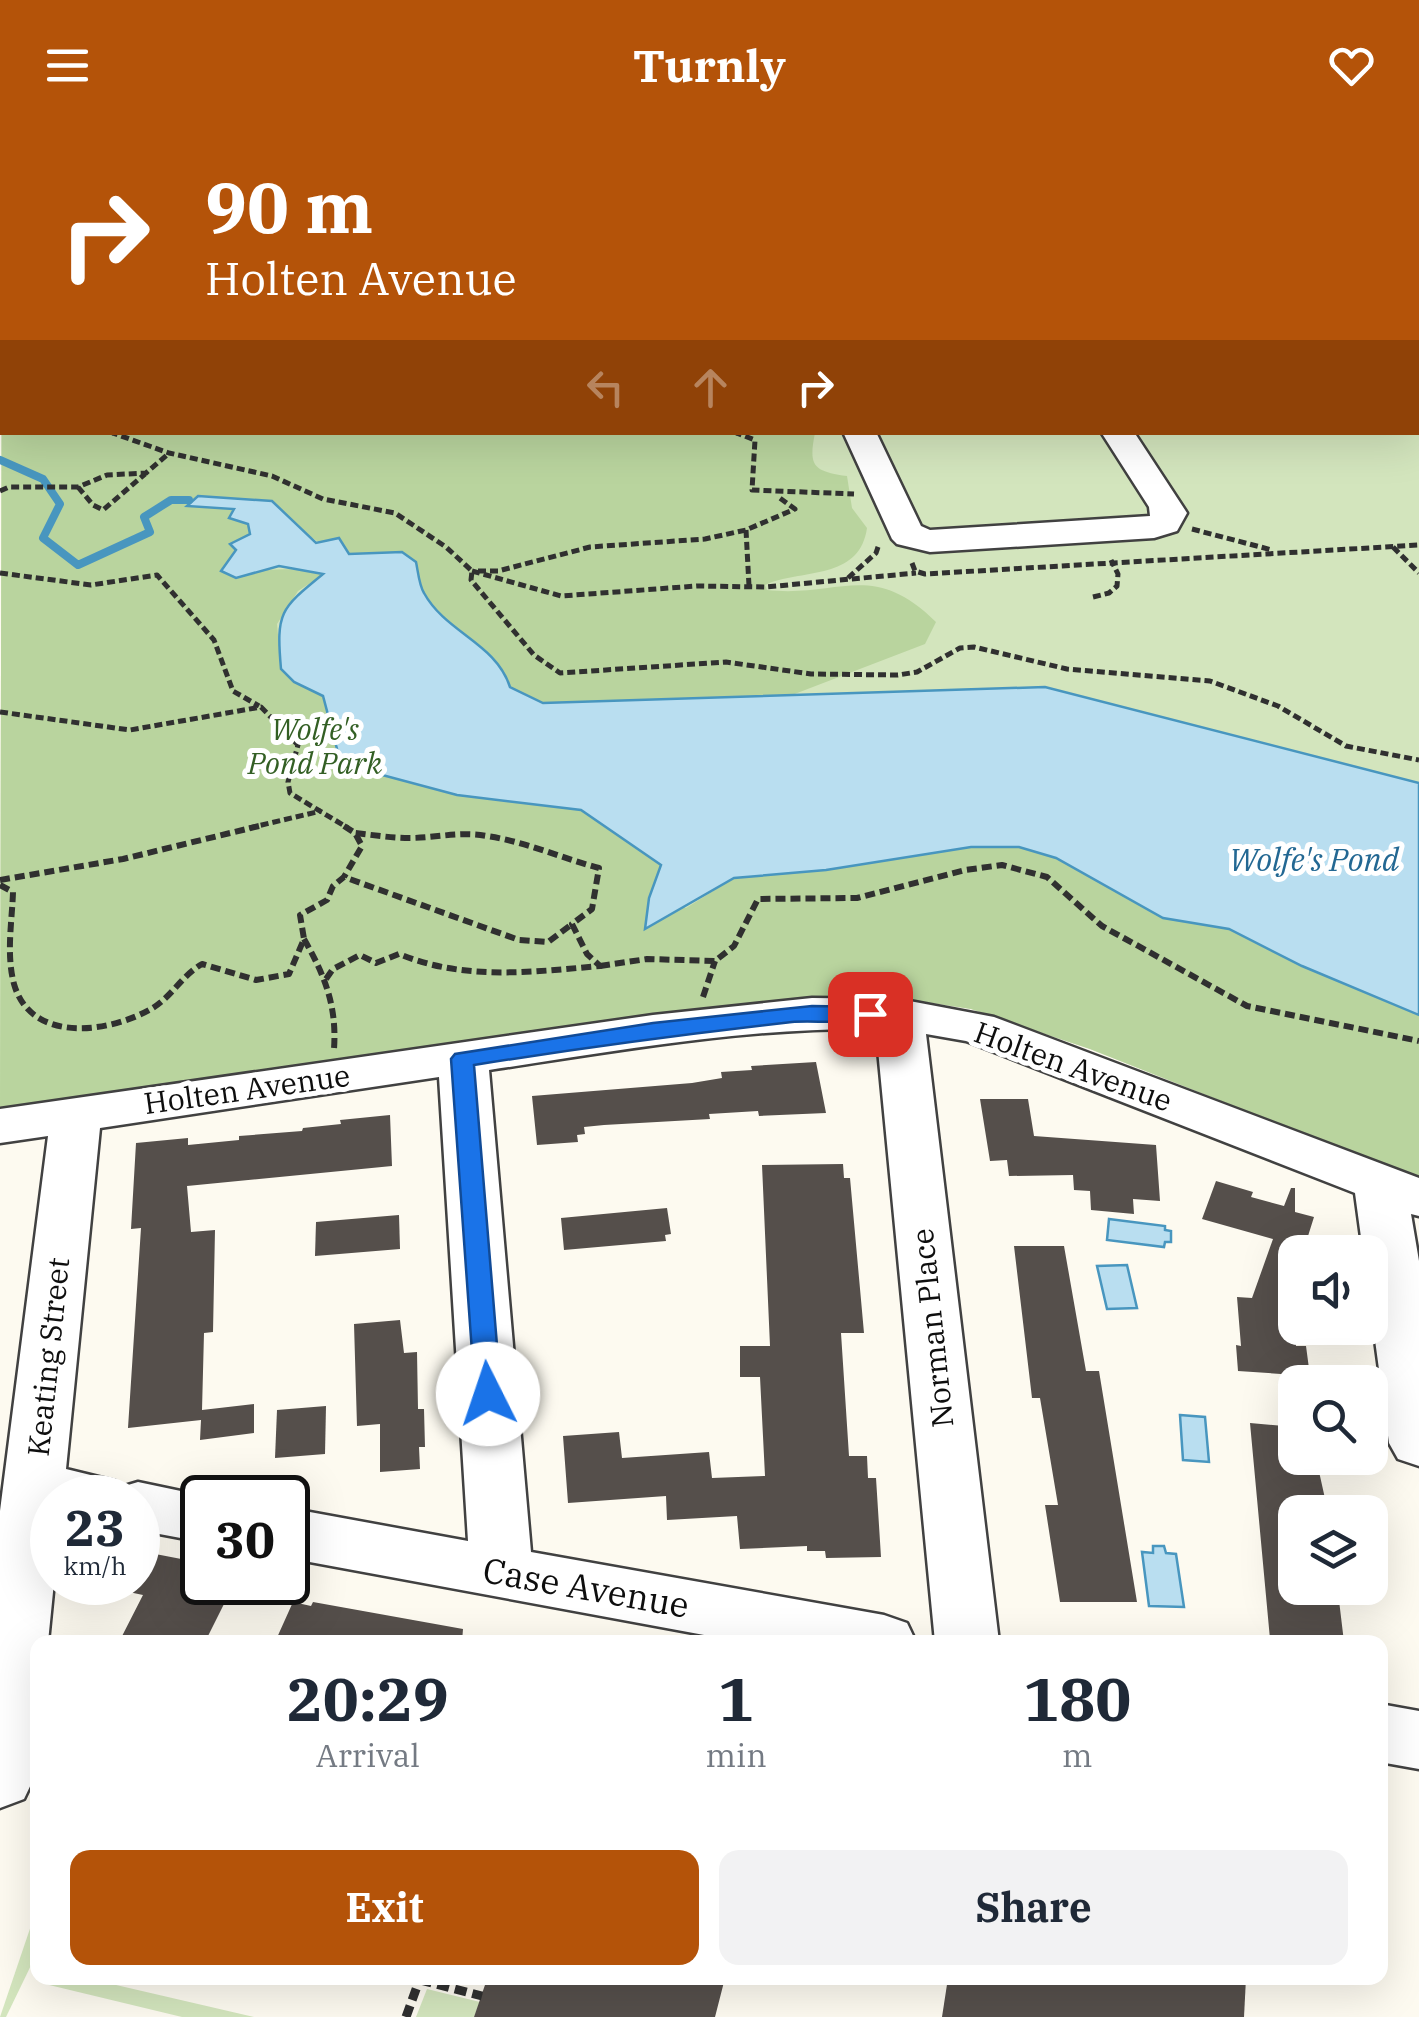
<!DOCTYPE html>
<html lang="en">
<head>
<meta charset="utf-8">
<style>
  body { margin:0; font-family:"IBM Plex Serif",serif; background:#f2f2f3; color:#1f2937; height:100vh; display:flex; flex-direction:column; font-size:38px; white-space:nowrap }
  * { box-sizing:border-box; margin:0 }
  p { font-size:32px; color:#747a83 }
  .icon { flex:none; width:55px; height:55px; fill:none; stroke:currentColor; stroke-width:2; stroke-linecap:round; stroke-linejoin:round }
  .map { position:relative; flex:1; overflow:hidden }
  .panel { position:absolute; left:30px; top:1505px; width:1358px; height:350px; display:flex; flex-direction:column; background:#fff; border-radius:20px; box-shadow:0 10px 40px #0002 }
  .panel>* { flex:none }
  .guide { position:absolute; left:0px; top:0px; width:1420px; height:305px; box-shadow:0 10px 40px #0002; background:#b45309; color:#fff; overflow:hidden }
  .buttons { position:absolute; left:1278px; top:1105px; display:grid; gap:20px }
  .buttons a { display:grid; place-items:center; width:110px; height:110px; border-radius:20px; background:#fff; box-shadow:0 10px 40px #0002; font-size:50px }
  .speed { position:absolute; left:30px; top:1345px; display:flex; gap:20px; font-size:50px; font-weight:700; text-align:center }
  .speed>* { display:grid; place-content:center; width:130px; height:130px; border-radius:50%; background:#fff; box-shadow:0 10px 40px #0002; line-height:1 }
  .speed small { font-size:25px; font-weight:400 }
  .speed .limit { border:5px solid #111; border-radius:15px; background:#fff; color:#111 }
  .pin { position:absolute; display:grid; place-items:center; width:85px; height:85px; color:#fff; margin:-42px; border-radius:20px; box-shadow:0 5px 15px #0006 }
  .me { position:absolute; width:110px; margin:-55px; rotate:356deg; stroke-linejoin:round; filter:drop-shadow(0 0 8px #0008) }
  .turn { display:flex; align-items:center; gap:35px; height:210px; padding:0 40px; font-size:45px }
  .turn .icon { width:130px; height:130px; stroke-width:2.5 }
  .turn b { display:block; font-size:70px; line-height:85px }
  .lanes { display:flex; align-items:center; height:95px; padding:0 40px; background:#0003; justify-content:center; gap:50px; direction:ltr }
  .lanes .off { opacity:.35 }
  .eta { display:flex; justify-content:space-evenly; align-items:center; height:170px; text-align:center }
  .eta b { font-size:60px; font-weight:800; line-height:70px }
  .button { display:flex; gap:20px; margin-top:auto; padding:20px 40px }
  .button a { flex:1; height:115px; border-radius:20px; background:#b45309; color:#fff; font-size:40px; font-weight:800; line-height:115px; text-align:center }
  .button a+a { background:#f2f2f3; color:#1f2937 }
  header { display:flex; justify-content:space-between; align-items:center; height:130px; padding:0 40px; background:#b45309; color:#fff; font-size:45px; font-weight:800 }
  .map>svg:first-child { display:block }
  .green { fill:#d3e5bd }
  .forest { fill:#b9d49e }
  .water { fill:#b9def0; stroke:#4896bf; stroke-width:2.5 }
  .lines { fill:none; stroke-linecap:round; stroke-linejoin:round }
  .stream { stroke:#4896bf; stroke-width:8 }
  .building { fill:#554f4b }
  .minor-casing { stroke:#414141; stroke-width:5 }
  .path-far3 { stroke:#303030; stroke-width:4; stroke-dasharray:6 2.5; stroke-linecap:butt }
  .path-far2 { stroke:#303030; stroke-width:5; stroke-dasharray:8 4; stroke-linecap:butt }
  .path-far1 { stroke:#303030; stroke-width:6; stroke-dasharray:10 5; stroke-linecap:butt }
  .path { stroke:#303030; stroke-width:9; stroke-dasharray:12 6; stroke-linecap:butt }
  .minor { fill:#fff; fill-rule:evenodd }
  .route { fill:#1a73e8; stroke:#114b97; stroke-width:2.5 }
  .labels { text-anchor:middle; stroke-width:10; stroke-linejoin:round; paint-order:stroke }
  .park-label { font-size:30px; font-style:italic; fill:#335f24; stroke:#fff }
  .street-label { font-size:30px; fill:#0e0e0e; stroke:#fff }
  .water-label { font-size:32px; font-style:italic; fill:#236893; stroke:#fff }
  .near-street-label { font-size:35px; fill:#0e0e0e; stroke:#fff }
</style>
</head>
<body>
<header><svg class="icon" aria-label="menu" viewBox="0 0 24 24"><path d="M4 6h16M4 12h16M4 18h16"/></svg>Turnly<svg class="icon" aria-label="heart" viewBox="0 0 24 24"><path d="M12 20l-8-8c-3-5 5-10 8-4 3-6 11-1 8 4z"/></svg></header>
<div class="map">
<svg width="1419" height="1887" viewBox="0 0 1419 1887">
  <rect width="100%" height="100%" fill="#fdfaf0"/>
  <g class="green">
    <path d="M 2,87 L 2,302 L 1418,302 L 1419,228 L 1419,1049 L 1090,919 L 971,879 L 906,869 L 785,871 L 0,977 Z"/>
    <path d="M 37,1778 L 37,1823 L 6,1887 L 0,1887 Z"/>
    <path d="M 48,1848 L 86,1848 L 254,1887 L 182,1887 L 45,1854 Z"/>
    <path d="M 427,1859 L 480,1872 L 474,1887 L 416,1887 Z"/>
  </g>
  <path class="forest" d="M 2,87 L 2,302 L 815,303 C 808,337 814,341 847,346 L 852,378 L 867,398 C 860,447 810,440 772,452 L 765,455 L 767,460 C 839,468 872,429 936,492 L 925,514 L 792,565 L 543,573 L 509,557 C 497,512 446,503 424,463 C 419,455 418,442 416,432 C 395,417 373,428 348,424 C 315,417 296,394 272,371 L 188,376 L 235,379 L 230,388 L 248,393 L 250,404 L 231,414 L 236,420 L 221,441 C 259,443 286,434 324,444 L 298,461 L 277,494 L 281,538 L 294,552 L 323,566 L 457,665 L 581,680 L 661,735 L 649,768 L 686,778 L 734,748 L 826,740 L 971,717 L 1019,717 L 1056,728 L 1163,788 L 1229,799 L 1302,836 L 1419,885 L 1419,1049 L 1090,919 L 971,879 L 906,869 L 785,871 L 0,977 Z"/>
  <g class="water">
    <path d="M 1043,0 L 1419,0 L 1419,159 L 1418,2 Z"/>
    <path d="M 198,366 L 272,371 L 316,413 L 339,408 L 349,424 L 402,422 L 416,432 C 418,441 419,455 424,463 C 446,503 496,513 510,557 L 543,573 L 1045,557 L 1419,653 L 1419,885 L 1302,836 L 1229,799 L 1163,788 L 1056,728 L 1019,717 L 971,717 L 826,740 L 734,748 L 645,799 L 649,768 L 661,735 L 581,680 L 457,665 L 341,634 L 323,566 L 294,552 L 281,539 C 276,482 280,479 323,444 L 279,436 L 236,448 L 221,441 L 236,420 L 230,414 L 250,404 L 248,394 L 229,388 L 234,379 L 187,376 Z"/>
    <path d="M 1109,1089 L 1165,1096 L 1165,1100 L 1171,1101 L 1171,1112 L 1165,1112 L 1164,1117 L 1107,1110 Z"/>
    <path d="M 1127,1135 L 1137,1178 L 1107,1179 L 1097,1136 Z"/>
    <path d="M 1180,1285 L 1205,1287 L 1209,1332 L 1183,1330 Z"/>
    <path d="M 1153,1416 L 1164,1416 L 1166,1423 L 1176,1424 L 1184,1477 L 1149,1476 L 1142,1422 L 1153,1423 Z"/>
  </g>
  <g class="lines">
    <path class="stream" d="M 0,330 L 43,349 L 60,374 L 43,408 L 78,435 L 150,402 L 144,387 L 171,370 L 189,370"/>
  </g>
  <g class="building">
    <path d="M 816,932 L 826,983 L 759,986 L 758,981 L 709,984 L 710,989 L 604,995 L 584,997 L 585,1004 L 577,1005 L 578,1012 L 537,1015 L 532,966 L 692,953 L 722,948 L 721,942 L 752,940 L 751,936 Z"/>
    <path d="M 980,969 L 1028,969 L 1034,1006 L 1156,1015 L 1160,1071 L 1133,1069 L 1134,1084 L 1091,1080 L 1090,1061 L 1074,1060 L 1073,1045 L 1009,1046 L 1007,1030 L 990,1031 Z"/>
    <path d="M 390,985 L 392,1036 L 187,1056 L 191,1102 L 215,1100 L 213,1202 L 204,1203 L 202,1280 L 254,1274 L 254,1303 L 200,1310 L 201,1290 L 128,1298 L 141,1098 L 131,1099 L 136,1013 L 188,1008 L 188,1015 L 239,1010 L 239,1006 L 302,1001 L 303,998 L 341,994 L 340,990 Z"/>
    <path d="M 843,1034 L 844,1048 L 850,1048 L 864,1203 L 841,1203 L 849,1326 L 867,1326 L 868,1348 L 876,1348 L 881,1427 L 826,1428 L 825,1421 L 807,1421 L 807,1416 L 740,1419 L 737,1386 L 667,1390 L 666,1366 L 568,1373 L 563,1306 L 619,1302 L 622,1328 L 709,1322 L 712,1348 L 765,1346 L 760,1247 L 740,1247 L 740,1216 L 770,1216 L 762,1035 Z"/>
    <path d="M 1216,1051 L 1253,1062 L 1251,1067 L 1284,1076 L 1291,1058 L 1295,1058 L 1295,1082 L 1314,1087 L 1303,1122 L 1295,1122 L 1295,1142 L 1287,1140 L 1296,1216 L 1306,1216 L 1310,1246 L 1238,1241 L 1236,1215 L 1241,1216 L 1237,1167 L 1252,1168 L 1273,1109 L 1202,1089 Z"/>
    <path d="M 667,1078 L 671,1104 L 665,1105 L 666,1111 L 564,1120 L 561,1088 Z"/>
    <path d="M 399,1085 L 400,1119 L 315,1126 L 316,1092 Z"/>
    <path d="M 1014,1116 L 1064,1116 L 1086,1241 L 1099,1241 L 1137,1472 L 1060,1472 L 1045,1375 L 1058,1375 L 1040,1268 L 1032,1268 Z"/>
    <path d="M 400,1190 L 404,1223 L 417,1222 L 418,1279 L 424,1279 L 425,1317 L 419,1317 L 420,1339 L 380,1342 L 380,1294 L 357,1296 L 354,1194 Z"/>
    <path d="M 326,1276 L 325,1324 L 275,1328 L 277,1280 Z"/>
    <path d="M 1250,1293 L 1295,1297 L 1295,1328 L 1316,1328 L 1328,1382 L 1295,1382 L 1295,1458 L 1324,1458 L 1338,1462 L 1344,1512 L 1270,1509 Z"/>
    <path d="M 145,1422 L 202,1433 L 202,1452 L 235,1452 L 205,1512 L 119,1512 L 143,1465 L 124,1461 L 129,1452 L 138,1452 L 138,1436 Z"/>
    <path d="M 293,1472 L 311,1476 L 313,1472 L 463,1499 L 462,1512 L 275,1512 Z"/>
    <path d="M 494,1848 L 725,1848 L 715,1887 L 474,1887 L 486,1852 L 492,1854 Z"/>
    <path d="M 948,1848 L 1246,1848 L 1244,1887 L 942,1887 Z"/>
  </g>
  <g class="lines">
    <g class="minor-casing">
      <g id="minor">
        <path d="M 541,0 L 567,0 L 568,2 L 543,2 Z"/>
        <path d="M 2,12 L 2,28 L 0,29 L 0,13 Z"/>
        <rect x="0" y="74" width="2" height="16"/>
        <path d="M 843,302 L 876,302 L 921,396 L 930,400 L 1150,386 L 1149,377 L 1101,302 L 1134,302 L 1187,383 L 1177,401 L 1154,408 L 930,422 L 897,414 L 892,409 Z"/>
        <path d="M 812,868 L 899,869 L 994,887 L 1419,1048 L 1419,1086 L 1411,1084 L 1419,1131 L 1419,1336 L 1398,1329 L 1389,1313 L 1370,1173 L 1370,1122 L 1363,1122 L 1355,1063 L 966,911 L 926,904 L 999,1512 L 935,1512 L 876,899 C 746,897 617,921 489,940 L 531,1422 L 884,1485 L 907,1493 L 916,1512 L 742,1512 L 288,1428 L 288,1378 L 468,1411 L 439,947 L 100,998 L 66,1339 L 115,1351 L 118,1358 L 138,1352 L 214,1368 L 202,1368 L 202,1412 L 138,1400 L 138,1368 L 52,1368 L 54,1452 L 48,1512 L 38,1512 L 38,1615 L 34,1648 L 24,1669 L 0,1678 L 0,1381 L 48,1006 L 0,1013 L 0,979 L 653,885 Z"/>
        <path d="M 1380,1574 L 1419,1581 L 1419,1639 L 1380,1632 Z"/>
      </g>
    </g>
    <g class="path-far3">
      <path d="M 110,302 L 114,304"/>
      <path d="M 734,302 L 738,304"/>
    </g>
    <g class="path-far2">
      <path d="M 110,302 L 169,323 L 272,346 L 323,369 L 395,383 L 446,417 L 472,441 L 471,450 L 534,525 L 560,543 L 726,532 L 811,544 L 898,545 L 917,542 L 960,518 L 974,517 L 1067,539 L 1210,551 L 1278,576 L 1346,616 L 1419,630"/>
      <path d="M 734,302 L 755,310 L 752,360 L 854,364"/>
      <path d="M 78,357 L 93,375 L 103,380 L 145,344"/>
      <path d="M 0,361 L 9,357 L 78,357 L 107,345 L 146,343 L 168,324"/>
      <path d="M 1192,399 L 1272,420"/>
      <path d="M 746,400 L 749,456"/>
      <path d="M 1393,417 L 1419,443"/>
      <path d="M 912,433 L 915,441 L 925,444 L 1419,415"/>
      <path d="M 472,441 L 561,466 L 697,456 L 766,457 L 916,443"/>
      <path d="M 478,441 L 498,441 L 590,417 L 705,409 L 746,400 L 795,379 L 777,366"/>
      <path d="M 0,443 L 91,455 L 157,445 L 214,510 L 233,561 L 259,576"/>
      <path d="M 848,448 L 876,423 L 879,414"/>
      <path d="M 1093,467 L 1109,463 L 1117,456 L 1118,444 L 1111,430"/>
      <path d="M 0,582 L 130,600 L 261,577 L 298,615 L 288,652 L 290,663 L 348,698"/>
      <path d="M 249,698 L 321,681"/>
    </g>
    <g class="path-far1">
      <path d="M 344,696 L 355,703 L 362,716 L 344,747"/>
      <path d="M 0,750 L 123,729 L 259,696"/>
      <path d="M 0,755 L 13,762 C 12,792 6,824 14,854 C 31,914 109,903 151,879 C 172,867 181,846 202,834 L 256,850 L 289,844 L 304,809 L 300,785 L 327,770 L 333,756 L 344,747 L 519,810 L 548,812 L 572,794"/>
      <path d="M 304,809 C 325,846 337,876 334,919"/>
      <path d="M 600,836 L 647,829 L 715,831 L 734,816 L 758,769 L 857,768 L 965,740 L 1002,735 L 1047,747 L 1102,796 L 1247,876 L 1419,911"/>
      <path d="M 326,849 L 333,839 L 360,825 L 376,833 L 399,824 C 465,851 531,842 600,836 L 587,824 L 572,794 L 592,779 L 599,738 C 561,728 527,712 487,706 C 460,701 436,708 409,708 C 391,708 373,705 355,703"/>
      <path d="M 703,867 L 715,831"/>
    </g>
    <g class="path">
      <path d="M 420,1850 L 482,1866"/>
      <path d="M 406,1887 L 419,1851"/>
    </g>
    <use href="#minor" class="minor"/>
  </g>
  <path class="route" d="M 812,876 L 870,877 L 881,884 C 869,896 813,890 792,892 C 686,904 580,918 474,935 L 501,1264 L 497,1272 L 479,1272 L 475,1264 L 451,929 L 455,924 L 653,893 Z"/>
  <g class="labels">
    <g class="park-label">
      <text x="315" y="610">Wolfe's<tspan x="315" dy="34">Pond Park</tspan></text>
    </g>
    <g class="street-label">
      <text transform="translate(1073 937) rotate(20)" y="10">Holten Avenue</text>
      <text transform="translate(247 960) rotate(-8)" y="10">Holten Avenue</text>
      <text transform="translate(933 1198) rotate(-96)" y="10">Norman Place</text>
      <text transform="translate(49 1227) rotate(-84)" y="10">Keating Street</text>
    </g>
    <g class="water-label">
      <text x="1314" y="741">Wolfe's Pond</text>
    </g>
    <g class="near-street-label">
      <text transform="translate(586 1458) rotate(10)" y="12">Case Avenue</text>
    </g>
  </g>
</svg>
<div class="buttons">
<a><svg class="icon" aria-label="sound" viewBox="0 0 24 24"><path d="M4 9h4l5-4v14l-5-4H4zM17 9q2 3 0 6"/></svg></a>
<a><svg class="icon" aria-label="search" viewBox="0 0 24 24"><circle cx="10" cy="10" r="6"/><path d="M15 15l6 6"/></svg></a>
<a><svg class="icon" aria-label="layers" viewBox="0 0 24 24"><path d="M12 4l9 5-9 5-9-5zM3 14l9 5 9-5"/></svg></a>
</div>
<div class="speed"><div>23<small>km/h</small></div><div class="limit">30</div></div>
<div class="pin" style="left:870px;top:884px;background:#d93025"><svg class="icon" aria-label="arrive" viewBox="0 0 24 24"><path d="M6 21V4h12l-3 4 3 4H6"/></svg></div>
<svg class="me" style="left:488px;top:1264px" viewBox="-20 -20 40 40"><circle r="19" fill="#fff"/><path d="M0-13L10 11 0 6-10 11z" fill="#1a73e8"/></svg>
<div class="guide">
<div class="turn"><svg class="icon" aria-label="right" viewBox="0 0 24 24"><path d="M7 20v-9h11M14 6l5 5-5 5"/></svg><div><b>90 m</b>Holten Avenue</div></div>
<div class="lanes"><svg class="icon off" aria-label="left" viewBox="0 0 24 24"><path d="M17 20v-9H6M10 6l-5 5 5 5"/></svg><svg class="icon off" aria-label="ahead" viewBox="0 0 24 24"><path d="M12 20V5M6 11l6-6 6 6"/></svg><svg class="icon" aria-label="right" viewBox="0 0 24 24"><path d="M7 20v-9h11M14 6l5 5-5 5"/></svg></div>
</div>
<section class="panel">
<div class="eta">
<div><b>20:29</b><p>Arrival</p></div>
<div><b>1</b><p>min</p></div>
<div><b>180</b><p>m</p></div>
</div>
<div class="button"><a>Exit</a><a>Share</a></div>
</section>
</div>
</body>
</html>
